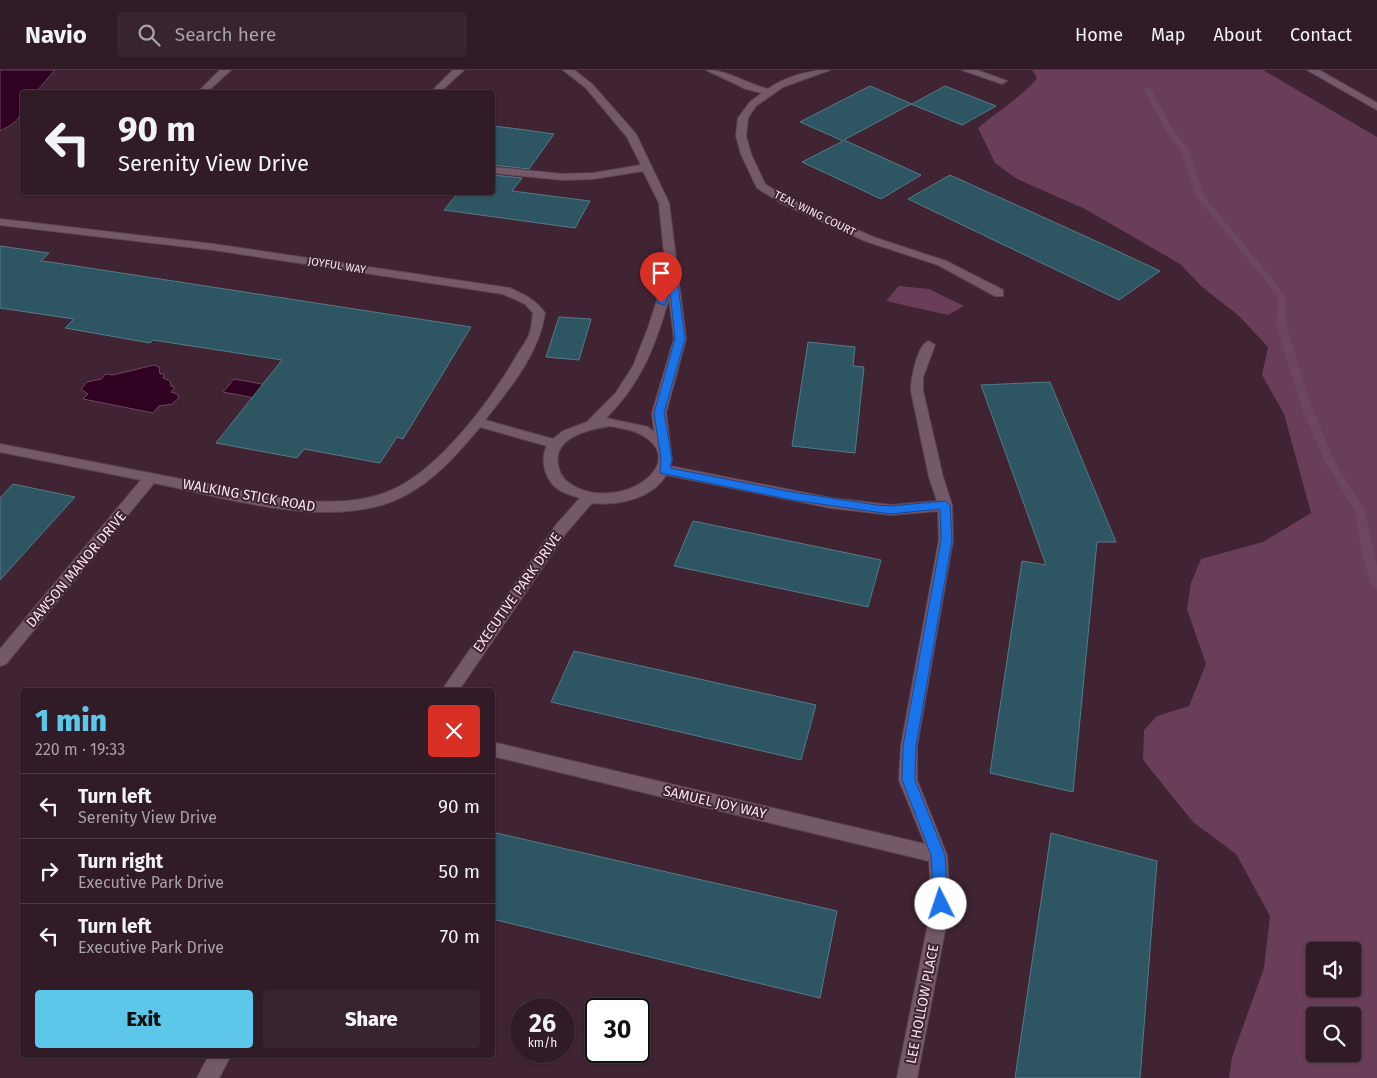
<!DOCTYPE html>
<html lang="en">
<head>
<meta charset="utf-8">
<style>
  body { margin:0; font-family:"Fira Sans",sans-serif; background:#38242f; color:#f1f3f6; height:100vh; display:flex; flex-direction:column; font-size:19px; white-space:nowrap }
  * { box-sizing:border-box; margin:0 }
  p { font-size:16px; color:#a8a1a7 }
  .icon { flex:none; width:28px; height:28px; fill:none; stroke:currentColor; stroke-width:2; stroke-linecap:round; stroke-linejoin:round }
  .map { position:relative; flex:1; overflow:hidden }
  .details { position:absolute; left:20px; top:618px; width:475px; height:370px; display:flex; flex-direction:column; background:#301b27; border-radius:5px; box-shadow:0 1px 4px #0004,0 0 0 1px #4b3944 }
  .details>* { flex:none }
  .hud { position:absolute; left:20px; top:20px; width:475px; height:105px; border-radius:5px; box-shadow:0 1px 4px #0004,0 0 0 1px #4b3944; background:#301b27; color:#f1f3f6; overflow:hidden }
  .tools { position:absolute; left:1306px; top:872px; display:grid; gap:10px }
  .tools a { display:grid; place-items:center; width:55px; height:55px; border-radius:5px; background:#301b27; box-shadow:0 1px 4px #0004,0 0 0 1px #4b3944; font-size:25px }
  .speed { position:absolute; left:510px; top:928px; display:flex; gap:10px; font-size:25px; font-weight:700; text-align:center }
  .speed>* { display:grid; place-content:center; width:65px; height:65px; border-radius:50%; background:#301b27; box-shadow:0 1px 4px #0004,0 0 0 1px #4b3944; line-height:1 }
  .speed small { font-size:12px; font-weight:400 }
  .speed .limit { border:2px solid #111; border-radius:8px; background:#fff; color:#111 }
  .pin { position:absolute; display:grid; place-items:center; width:42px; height:42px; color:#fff; margin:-51px -21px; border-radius:50% 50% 50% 0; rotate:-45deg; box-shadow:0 0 5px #0007 }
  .pin .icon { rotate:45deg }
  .me { position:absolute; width:55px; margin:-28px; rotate:356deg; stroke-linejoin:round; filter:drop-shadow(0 0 4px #0008) }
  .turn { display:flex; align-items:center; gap:18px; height:105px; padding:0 15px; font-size:22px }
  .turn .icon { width:65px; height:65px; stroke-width:2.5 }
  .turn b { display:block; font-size:35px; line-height:42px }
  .round { display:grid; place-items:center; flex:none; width:52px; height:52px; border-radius:5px; background:#38242f }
  .overview { display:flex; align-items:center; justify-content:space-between; height:85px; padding:0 15px }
  h1 { font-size:30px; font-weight:800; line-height:38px; color:#5cc7e8 }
  .cta { display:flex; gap:10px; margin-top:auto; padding:10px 15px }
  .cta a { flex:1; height:58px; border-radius:5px; background:#5cc7e8; color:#111; font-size:20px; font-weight:800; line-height:58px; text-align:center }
  .cta a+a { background:#38242f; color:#f1f3f6 }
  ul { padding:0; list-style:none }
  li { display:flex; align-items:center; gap:15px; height:65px; padding:0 15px; border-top:1px solid #4b3944 }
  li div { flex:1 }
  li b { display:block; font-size:19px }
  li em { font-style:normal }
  header { display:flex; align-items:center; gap:30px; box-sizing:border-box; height:70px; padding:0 25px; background:#301b27; border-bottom:1px solid #4b3944 }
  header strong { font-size:24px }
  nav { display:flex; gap:28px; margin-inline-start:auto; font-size:18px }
  .search { width:350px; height:45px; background:#38242f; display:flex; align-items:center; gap:12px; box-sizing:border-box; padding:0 18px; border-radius:5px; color:#a8a1a7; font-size:19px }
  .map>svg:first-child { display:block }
  .green { fill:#6a3d58; fill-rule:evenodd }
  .water { fill:#310122; stroke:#6d4660 }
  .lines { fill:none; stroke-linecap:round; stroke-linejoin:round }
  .stream { fill:#6d4660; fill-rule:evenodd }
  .building { fill:#2e5662; stroke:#527b88 }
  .minor-casing { stroke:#5e4352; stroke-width:2 }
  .minor { fill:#745a68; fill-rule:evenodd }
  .route { fill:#1a73e8; stroke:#114b97 }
  .labels { text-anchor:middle; stroke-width:4; stroke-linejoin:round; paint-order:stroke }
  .far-street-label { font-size:11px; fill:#f9e6f1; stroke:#402434 }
  .street-label { font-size:14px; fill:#f9e6f1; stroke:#402434 }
</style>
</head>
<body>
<header>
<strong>Navio</strong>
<div class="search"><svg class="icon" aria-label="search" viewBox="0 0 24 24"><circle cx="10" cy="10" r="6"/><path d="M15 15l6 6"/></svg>Search here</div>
<nav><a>Home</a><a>Map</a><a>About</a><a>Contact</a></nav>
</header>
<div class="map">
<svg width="1377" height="1008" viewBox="0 0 1377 1008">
  <rect width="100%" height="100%" fill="#402434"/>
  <g class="green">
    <path d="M 1032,0 L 1263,0 L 1377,67 L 1377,1008 L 1229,1008 L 1232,987 L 1264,898 L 1270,846 L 1236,784 L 1193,752 L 1143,690 L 1144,660 L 1157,646 L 1189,636 L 1206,594 L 1187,539 L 1191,513 L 1201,489 L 1263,472 L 1311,443 L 1284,344 L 1262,305 L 1268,277 L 1238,245 L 1202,217 L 1180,194 L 1085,139 L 1017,109 L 995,93 L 978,58 C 992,46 1029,21 1037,8 ZM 1315,881 L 1352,881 L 1352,919 L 1315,919 ZM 1315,946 L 1352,946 L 1352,984 L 1315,984 Z"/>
    <path d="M 899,216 L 929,219 L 964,236 L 948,245 L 886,231 Z"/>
  </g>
  <g class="water">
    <path d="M 0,0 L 55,0 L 36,22 L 22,22 C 22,46 22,50 0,61 Z"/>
    <path d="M 154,295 L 159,297 L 160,304 L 164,304 L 163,308 L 170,311 L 171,316 L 175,317 L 171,322 L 177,324 L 179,328 L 172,334 L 159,336 L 153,343 L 83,329 L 88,324 L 81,319 L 87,312 L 101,309 L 106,304 L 113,305 Z"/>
    <path d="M 234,309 L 317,324 L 307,338 L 223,322 Z"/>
  </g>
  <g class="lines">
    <path class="stream" d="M 1145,18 L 1151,18 L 1173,60 L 1188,79 L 1205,127 L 1286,226 L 1286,255 L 1312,338 L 1335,392 L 1365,441 L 1377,496 L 1377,519 L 1371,515 L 1361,481 L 1355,441 L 1325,392 L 1302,338 L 1276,255 L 1278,226 L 1197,127 L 1180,79 L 1166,61 L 1144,20 Z"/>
  </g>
  <g class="building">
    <path d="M 870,16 L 912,34 L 945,16 L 996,36 L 962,55 L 911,34 L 844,70 L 921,105 L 881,129 L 802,92 L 843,71 L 800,52 Z"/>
    <path d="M 492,56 L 511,58 L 554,64 L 529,99 L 492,95 Z"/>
    <path d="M 492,105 L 522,108 L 512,121 L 590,131 L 575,158 L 444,140 L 459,122 L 492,122 Z"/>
    <path d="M 950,105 L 1098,172 L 1160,201 L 1119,230 L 908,129 Z"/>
    <path d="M 0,176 L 49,183 L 41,191 L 50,192 L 471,257 L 403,369 L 397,367 L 380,393 L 304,379 L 297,388 L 216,373 L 282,290 L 153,270 L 150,273 L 65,258 L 74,249 L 0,238 Z"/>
    <path d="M 559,247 L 591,249 L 579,290 L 546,287 Z"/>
    <path d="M 808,272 L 855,277 L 853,296 L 864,297 L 855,383 L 792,376 Z"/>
    <path d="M 1050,312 L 1116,472 L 1097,472 L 1073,722 L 990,703 L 1022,491 L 1046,495 L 981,315 Z"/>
    <path d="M 13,414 L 75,427 L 0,510 L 0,428 Z"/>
    <path d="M 693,451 L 881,490 L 868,537 L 674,496 Z"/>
    <path d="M 574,581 L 816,635 L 801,690 L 551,632 Z"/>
    <path d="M 492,762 L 837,841 L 820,928 L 492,849 Z"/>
    <path d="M 1051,763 L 1157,791 L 1140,1008 L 1015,1008 Z"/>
  </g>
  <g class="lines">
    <g class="minor-casing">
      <g id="minor">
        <path d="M 220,0 L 231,0 L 207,22 L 198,22 Z"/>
        <path d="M 453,0 L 464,0 L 440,22 L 431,22 Z"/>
        <path d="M 563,0 L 574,0 L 592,14 L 636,64 L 669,133 L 686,269 L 666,343 L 672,390 L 670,396 L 831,428 L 891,435 L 937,431 L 929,407 L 911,321 C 911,310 917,274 929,271 L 935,275 L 923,307 L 923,321 L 943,407 L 952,435 L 953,470 L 917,676 L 917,710 L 947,785 L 950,834 L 917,1008 L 897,1008 L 932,834 L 929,791 L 492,686 L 492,672 L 925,774 L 899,710 L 901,676 L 939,470 L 938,441 L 891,445 L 831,438 L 666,405 C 652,429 617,436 592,433 L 566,463 L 459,620 L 442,620 L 556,455 L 580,428 C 574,426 567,424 561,421 C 546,413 539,391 547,376 L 480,357 C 458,383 435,410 404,426 C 335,462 228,428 154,413 L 6,594 L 0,596 L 0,579 L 141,410 L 0,382 L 0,374 L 295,431 C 328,432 361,434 392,420 C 439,400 492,329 517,285 C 521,278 528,270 530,262 C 532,256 532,249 533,243 L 525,234 L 503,224 L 213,180 L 0,155 L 0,149 L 213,174 L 510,218 C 525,225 535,229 545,243 C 539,284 510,318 485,350 L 553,369 L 563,361 L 587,352 L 615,324 L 633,296 L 648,258 L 666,203 L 659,133 L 643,101 L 593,109 L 563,110 L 492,103 L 492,97 L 563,104 L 593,103 L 641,95 L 627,67 L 586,18 ZM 669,228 L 674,269 L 652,343 L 654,362 L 648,357 L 606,348 C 641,314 656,274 669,228 ZM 610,356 C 619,358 631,359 640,364 C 695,393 616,446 569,413 C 562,408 559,402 558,394 C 553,367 590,359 610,356 Z"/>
        <path d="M 706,0 C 728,0 747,14 768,19 C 785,7 809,0 830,0 L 783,17 L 756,36 L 748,48 L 746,66 L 751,84 L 765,114 L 789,129 L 873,167 L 946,191 L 1003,220 L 1003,226 L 995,226 L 938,195 L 865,171 L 781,133 L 757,118 L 741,84 L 736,66 L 738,48 L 750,32 L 762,23 L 746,19 Z"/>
        <path d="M 962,0 L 977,0 L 1007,11 L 1002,14 Z"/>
        <path d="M 1307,0 L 1319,0 L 1377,33 L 1377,40 Z"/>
        <path d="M 209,985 L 231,985 L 219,1008 L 197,1008 Z"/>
      </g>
    </g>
    <use href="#minor" class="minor"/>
  </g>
  <path class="route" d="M 672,197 L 676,200 L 685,269 L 664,343 L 672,389 L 670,398 L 792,422 L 876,435 L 891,436 L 945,431 L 950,435 L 952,470 L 916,676 L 915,710 L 945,785 L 948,834 L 946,838 L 941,840 L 936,838 L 934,834 L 931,785 L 902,710 L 903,676 L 941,470 L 940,439 L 891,444 L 876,442 L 792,430 L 660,403 L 661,389 L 654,343 L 675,269 L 670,221 L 665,235 L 657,233 L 667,200 Z"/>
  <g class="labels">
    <g class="far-street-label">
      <text transform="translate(815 143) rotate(26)" y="4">TEAL WING COURT</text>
      <text transform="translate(337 195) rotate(9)" y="4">JOYFUL WAY</text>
    </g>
    <g class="street-label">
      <text transform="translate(249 425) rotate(10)" y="5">WALKING STICK ROAD</text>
      <text transform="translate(76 499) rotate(-50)" y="5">DAWSON MANOR DRIVE</text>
      <text transform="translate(517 522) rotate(-55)" y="5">EXECUTIVE PARK DRIVE</text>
      <text transform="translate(715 732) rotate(13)" y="5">SAMUEL JOY WAY</text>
      <text transform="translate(922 934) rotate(-79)" y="5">LEE HOLLOW PLACE</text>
    </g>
  </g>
</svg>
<div class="tools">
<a><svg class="icon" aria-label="sound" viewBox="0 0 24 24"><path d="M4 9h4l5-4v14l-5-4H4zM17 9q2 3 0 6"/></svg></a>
<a><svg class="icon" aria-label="search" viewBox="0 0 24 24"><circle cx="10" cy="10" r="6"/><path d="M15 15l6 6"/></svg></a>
</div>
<div class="speed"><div>26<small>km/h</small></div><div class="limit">30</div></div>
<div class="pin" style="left:661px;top:233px;background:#d93025"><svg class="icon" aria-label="arrive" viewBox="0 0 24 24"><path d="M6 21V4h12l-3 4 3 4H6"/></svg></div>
<svg class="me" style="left:941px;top:834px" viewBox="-20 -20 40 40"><circle r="19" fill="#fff"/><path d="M0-13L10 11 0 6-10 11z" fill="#1a73e8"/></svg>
<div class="hud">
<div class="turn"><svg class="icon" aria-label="left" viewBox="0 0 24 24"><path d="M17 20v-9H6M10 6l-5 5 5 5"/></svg><div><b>90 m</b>Serenity View Drive</div></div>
</div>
<section class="details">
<div class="overview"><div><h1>1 min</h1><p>220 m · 19:33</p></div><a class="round" style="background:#d93025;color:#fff"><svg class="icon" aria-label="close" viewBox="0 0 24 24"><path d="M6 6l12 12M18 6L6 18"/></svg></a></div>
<ul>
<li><svg class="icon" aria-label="left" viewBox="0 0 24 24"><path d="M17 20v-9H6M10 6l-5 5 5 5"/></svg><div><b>Turn left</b><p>Serenity View Drive</p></div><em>90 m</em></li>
<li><svg class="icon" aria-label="right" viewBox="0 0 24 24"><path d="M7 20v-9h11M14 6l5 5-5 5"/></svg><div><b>Turn right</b><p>Executive Park Drive</p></div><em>50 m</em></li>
<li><svg class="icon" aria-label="left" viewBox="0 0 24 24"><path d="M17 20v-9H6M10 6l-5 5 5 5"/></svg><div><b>Turn left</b><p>Executive Park Drive</p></div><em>70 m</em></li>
</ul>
<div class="cta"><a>Exit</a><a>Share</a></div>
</section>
</div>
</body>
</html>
